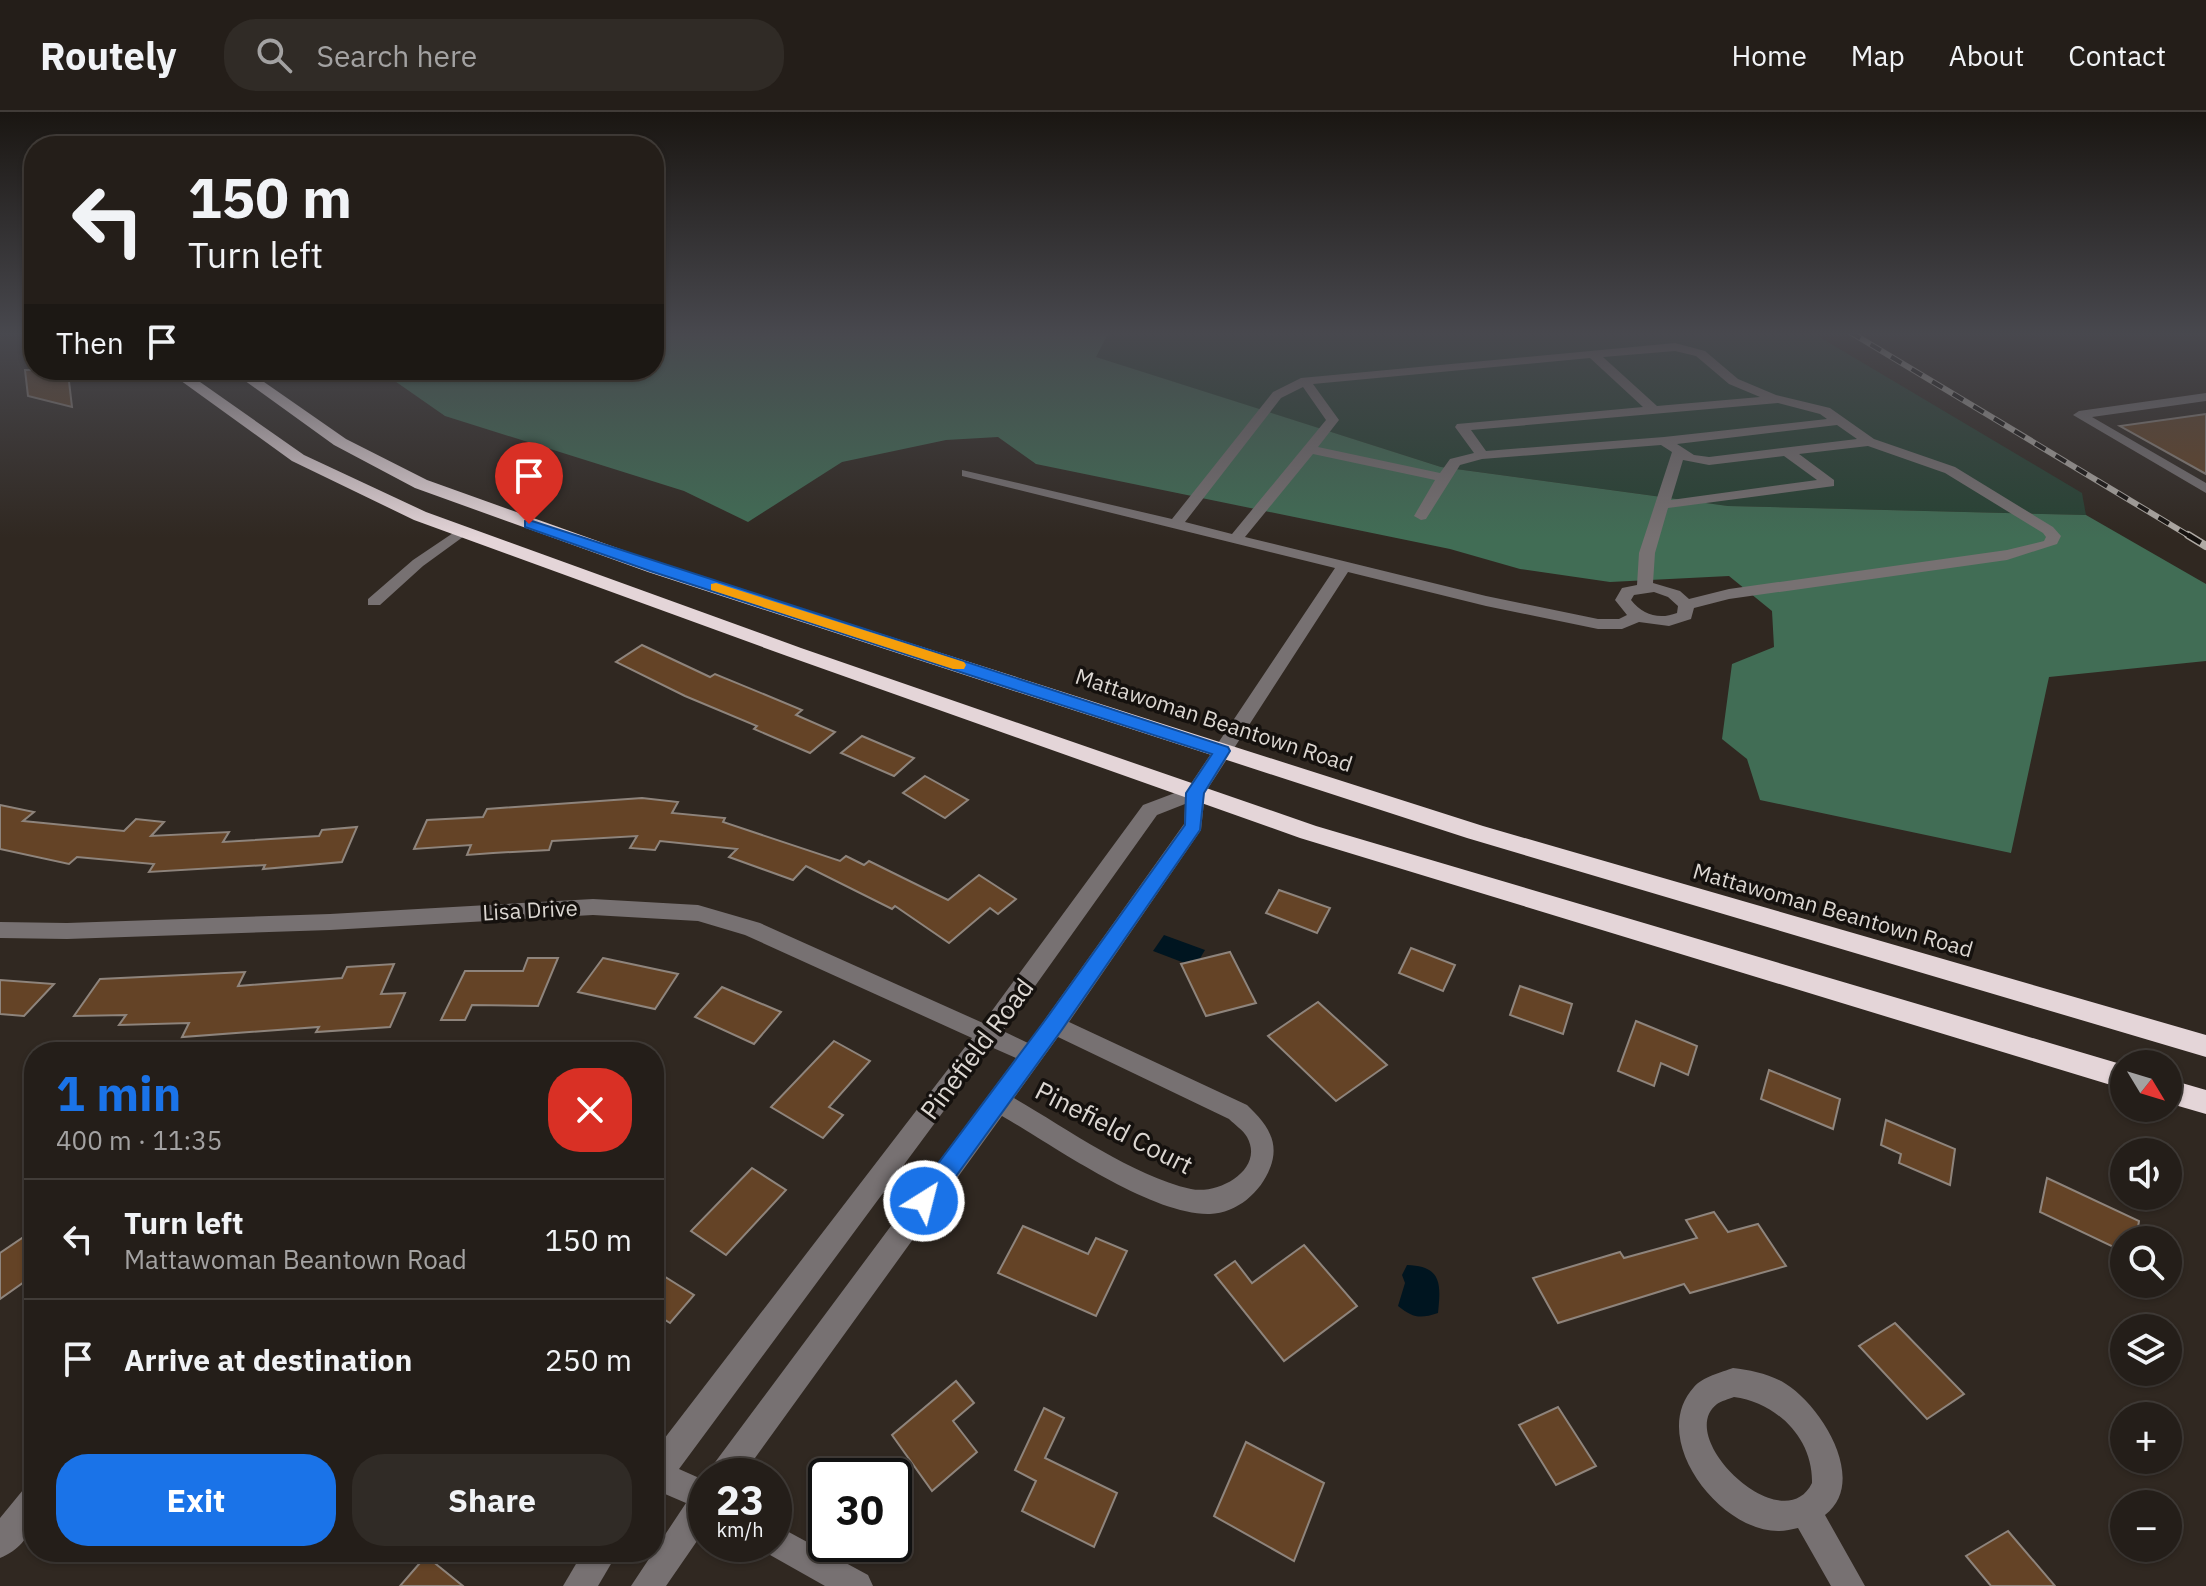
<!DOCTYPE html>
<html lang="en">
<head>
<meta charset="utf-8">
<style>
  body { margin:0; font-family:"IBM Plex Sans",sans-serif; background:#302b26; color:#f1f3f6; height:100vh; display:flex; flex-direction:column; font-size:30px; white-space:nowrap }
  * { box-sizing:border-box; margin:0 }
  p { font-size:26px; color:#a3a2a2 }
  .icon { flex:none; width:44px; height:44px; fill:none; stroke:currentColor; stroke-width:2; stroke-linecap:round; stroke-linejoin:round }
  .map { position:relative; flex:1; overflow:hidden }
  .panel { position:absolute; left:24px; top:930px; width:640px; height:520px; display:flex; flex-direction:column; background:#241e19; border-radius:32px; box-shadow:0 2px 6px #0004,0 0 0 2px #413c38 }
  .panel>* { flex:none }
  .banner { position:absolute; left:24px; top:24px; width:640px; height:244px; border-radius:32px; box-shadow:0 2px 6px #0004,0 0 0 2px #413c38; background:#241e19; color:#f1f3f6; overflow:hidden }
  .needle { width:52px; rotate:128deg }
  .tools { position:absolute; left:2110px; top:938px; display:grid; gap:16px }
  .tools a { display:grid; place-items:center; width:72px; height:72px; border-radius:50%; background:#241e19; box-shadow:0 2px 6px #0004,0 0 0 2px #413c38; font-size:40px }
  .speed { position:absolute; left:688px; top:1346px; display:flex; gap:16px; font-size:40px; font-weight:700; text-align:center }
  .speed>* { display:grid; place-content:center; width:104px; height:104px; border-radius:50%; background:#241e19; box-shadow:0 2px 6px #0004,0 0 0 2px #413c38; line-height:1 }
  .speed small { font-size:20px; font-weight:400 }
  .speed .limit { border:4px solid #111; border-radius:12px; background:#fff; color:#111 }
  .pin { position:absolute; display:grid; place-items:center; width:68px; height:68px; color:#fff; margin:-82px -34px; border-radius:50% 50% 50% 0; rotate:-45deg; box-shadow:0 0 8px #0007 }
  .pin .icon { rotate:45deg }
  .me { position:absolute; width:88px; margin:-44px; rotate:36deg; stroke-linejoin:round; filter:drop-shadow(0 0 6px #0008) }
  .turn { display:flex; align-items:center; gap:28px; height:168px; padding:0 32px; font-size:36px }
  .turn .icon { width:104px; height:104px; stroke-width:2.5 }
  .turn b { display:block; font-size:56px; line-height:68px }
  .then { display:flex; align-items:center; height:76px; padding:0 32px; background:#0003; gap:16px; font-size:30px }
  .round { display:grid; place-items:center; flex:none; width:84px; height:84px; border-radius:32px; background:#302b26 }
  .headline { display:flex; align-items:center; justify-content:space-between; height:136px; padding:0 32px }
  h1 { font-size:48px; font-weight:800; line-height:60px; color:#1a73e8 }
  .action { display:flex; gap:16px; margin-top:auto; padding:16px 32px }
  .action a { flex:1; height:92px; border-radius:32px; background:#1a73e8; color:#fff; font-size:32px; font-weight:800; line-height:92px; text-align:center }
  .action a+a { background:#302b26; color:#f1f3f6 }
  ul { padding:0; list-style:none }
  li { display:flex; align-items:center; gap:24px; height:120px; padding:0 32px; border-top:2px solid #413c38 }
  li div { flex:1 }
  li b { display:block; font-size:30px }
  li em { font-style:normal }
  header { display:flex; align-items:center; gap:48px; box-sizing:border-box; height:112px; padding:0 40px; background:#241e19; border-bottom:2px solid #413c38 }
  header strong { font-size:38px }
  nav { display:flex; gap:44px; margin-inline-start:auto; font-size:28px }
  .search { width:560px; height:72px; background:#302b26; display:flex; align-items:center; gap:20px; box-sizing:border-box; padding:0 28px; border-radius:32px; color:#a3a2a2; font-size:30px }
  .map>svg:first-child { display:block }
  .green { fill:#274233 }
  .forest { fill:#416d55 }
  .water { fill:#001520 }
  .building { fill:#644326; stroke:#8e847c; stroke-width:2 }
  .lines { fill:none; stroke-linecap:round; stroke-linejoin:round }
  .minor { fill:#777172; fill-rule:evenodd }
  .highway { fill:#e4d5d8; fill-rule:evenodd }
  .rail-far1-casing { stroke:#afaaa4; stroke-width:6 }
  .rail-casing { stroke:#afaaa4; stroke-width:8 }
  .rail-far1 { stroke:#15110e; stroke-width:4; stroke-dasharray:12; stroke-linecap:butt }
  .rail { stroke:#15110e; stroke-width:5; stroke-dasharray:15; stroke-linecap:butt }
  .route { fill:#1a73e8; stroke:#114b97; stroke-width:2 }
  .slow { fill:#f59e0b }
  .labels { text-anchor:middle; stroke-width:7; stroke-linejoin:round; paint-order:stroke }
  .street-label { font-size:22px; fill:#dcd7d2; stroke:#15110e }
  .near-street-label { font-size:26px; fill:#dcd7d2; stroke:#15110e }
</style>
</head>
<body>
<header>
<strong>Routely</strong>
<div class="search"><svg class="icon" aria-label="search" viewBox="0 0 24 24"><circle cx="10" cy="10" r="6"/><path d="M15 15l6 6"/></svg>Search here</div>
<nav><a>Home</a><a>Map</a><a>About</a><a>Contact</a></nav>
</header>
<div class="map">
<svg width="2206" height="1474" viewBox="0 0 2206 1474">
  <rect width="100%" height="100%" fill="#302821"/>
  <path class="green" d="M 1109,220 L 1811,220 L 2082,381 L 2086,403 L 1728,394 L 1441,355 L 1095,245 Z"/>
  <path class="forest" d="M 654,220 L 1109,220 L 1096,245 L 1441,355 L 1728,394 L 2086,403 L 2206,472 L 2206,549 L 2049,565 L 2011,741 L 1760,688 L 1747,647 L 1722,627 L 1732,552 L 1774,535 L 1772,499 L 1729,464 L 1610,470 L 1520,457 L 1450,437 L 1036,352 L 998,325 L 946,328 L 842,350 L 748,410 L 684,379 L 445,304 L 379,258 L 654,258 Z"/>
  <g class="water">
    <path d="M 1164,823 L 1205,838 L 1195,855 L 1153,839 Z"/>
    <path d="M 1407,1153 C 1442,1154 1441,1172 1438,1201 C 1420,1207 1413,1206 1398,1194 L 1405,1171 L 1402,1163 Z"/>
  </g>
  <g class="building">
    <path d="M 25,258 L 58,258 L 58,263 L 68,261 L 72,295 L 28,284 Z"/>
    <path d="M 2206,302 L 2206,362 L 2120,314 Z"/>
    <path d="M 642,533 L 710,565 L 715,562 L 802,598 L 796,603 L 835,620 L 810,641 L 754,617 L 757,614 L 685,584 L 616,550 Z"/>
    <path d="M 862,624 L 914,646 L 894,664 L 841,641 Z"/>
    <path d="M 925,664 L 968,688 L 945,706 L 903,681 Z"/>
    <path d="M 642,686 L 678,690 L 672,701 L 725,706 L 723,710 L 840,749 L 846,744 L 864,753 L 869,749 L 948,788 L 979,763 L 1016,787 L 998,802 L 990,796 L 949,831 L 895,794 L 892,797 L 806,754 L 793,768 L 729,745 L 737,737 L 660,729 L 655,738 L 630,736 L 637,724 L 552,729 L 549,738 L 493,741 L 467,743 L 471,733 L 414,737 L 427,708 L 483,705 L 487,697 Z"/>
    <path d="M 0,693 L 34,700 L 23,709 L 124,719 L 136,707 L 164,710 L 151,724 L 229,720 L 223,730 L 319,724 L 322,718 L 357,715 L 342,750 L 263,757 L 265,753 L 149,760 L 154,752 L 77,745 L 69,752 L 0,737 Z"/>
    <path d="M 1279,778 L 1330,796 L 1317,821 L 1266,801 Z"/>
    <path d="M 1411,836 L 1455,853 L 1443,879 L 1399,861 Z"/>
    <path d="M 1230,840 L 1256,891 L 1206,904 L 1181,852 Z"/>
    <path d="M 528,846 L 558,846 L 538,894 L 472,893 L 465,908 L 441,908 L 465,859 L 523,859 Z"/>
    <path d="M 603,846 L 678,862 L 655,897 L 578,880 Z"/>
    <path d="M 394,852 L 381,882 L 405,881 L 390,915 L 316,920 L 319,915 L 182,925 L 189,911 L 119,913 L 126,903 L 74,904 L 100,867 L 245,860 L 238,874 L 342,866 L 347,855 Z"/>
    <path d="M 0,868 L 54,872 L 24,904 L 0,902 Z"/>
    <path d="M 1520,874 L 1572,892 L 1563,922 L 1510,903 Z"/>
    <path d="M 722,875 L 781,900 L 754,932 L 695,905 Z"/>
    <path d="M 1318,890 L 1387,953 L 1336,989 L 1268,924 Z"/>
    <path d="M 1636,909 L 1697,934 L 1688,963 L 1661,951 L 1654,974 L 1618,959 Z"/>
    <path d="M 834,929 L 870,949 L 829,995 L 843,1003 L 823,1026 L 771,995 Z"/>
    <path d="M 1769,958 L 1840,987 L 1833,1017 L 1761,987 Z"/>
    <path d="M 1886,1008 L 1955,1037 L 1950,1073 L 1899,1051 L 1901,1042 L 1881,1033 Z"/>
    <path d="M 752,1056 L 786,1078 L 726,1143 L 691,1119 Z"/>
    <path d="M 2047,1066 L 2139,1109 L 2136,1128 L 2124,1128 L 2124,1140 L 2040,1100 Z"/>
    <path d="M 1714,1100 L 1728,1120 L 1758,1112 L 1786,1154 L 1690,1181 L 1684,1172 L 1558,1211 L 1533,1166 L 1620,1140 L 1624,1146 L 1697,1126 L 1686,1108 Z"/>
    <path d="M 1023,1114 L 1088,1142 L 1096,1126 L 1127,1139 L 1096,1204 L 998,1161 Z"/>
    <path d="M 34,1118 L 34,1163 L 0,1187 L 0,1141 Z"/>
    <path d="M 1304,1133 L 1357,1194 L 1284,1249 L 1215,1163 L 1235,1149 L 1252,1171 Z"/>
    <path d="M 654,1158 L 694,1183 L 670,1211 L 654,1201 Z"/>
    <path d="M 1895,1211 L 1964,1282 L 1927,1307 L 1859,1234 Z"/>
    <path d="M 956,1269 L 974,1291 L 953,1309 L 977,1340 L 932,1379 L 892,1323 Z"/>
    <path d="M 1558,1295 L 1596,1354 L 1556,1373 L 1519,1313 Z"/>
    <path d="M 1044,1296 L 1064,1306 L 1045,1346 L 1117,1381 L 1094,1435 L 1022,1399 L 1036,1369 L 1015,1358 Z"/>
    <path d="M 1246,1330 L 1324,1371 L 1294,1449 L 1214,1404 Z"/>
    <path d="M 2008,1419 L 2055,1474 L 1991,1474 L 1966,1444 Z"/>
    <path d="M 426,1444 L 463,1474 L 400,1474 Z"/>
  </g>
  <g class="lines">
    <g class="minor">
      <path d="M 1675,231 L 1705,239 L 1738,267 L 1776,283 L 1830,296 L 1874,327 L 1955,355 L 2053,415 L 2061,424 L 2057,432 L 2007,448 L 1729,487 L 1694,496 L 1691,507 L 1669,514 L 1639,510 L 1622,517 L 1598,517 L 1486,494 L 1348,460 L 1205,681 L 1201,718 L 1069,910 L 1247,993 C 1265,1010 1281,1029 1270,1056 C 1261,1080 1237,1101 1210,1102 C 1152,1104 1052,1033 1002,1004 L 742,1364 L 709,1364 L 713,1353 L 1016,946 L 991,935 L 679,1357 L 706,1369 L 706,1416 L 666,1474 L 631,1474 L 686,1391 L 658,1379 L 654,1380 L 654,1340 L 972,926 L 745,823 L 698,809 L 593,803 L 330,818 L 67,827 L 0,826 L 0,810 L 67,811 L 330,802 L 593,787 L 698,793 L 760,811 L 983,911 L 1143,693 L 1188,676 L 1335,456 L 962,364 L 962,358 L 1172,407 L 1273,280 L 1301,266 ZM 1675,239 L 1696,244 L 1729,272 L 1760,285 L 1657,294 L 1603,245 ZM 1590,246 L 1643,295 L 1457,312 L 1455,315 L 1474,341 L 1450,347 L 1440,361 L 1318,335 L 1339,308 L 1313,272 ZM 1303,275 L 1326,308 L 1232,422 L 1185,410 L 1281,286 ZM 1778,291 L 1820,302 L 1827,307 L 1664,325 L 1486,339 L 1471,318 ZM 1837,313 L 1857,327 L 1709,345 L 1694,343 L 1677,332 ZM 1661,333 L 1672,340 L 1639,441 L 1637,473 L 1622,476 L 1615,488 L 1627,503 L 1619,507 L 1598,507 L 1486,484 L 1245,425 L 1313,342 L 1435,368 L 1414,404 L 1421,408 L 1426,407 L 1460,353 L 1482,347 ZM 1868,334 L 1945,361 L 2043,421 L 2046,425 L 2044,429 L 2007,438 L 1729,477 L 1689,487 L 1680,479 L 1653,471 L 1655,441 L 1668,396 L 1834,374 L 1834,368 L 1799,342 ZM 1784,344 L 1817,368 L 1671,388 L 1683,348 L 1709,353 ZM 1654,480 L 1668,485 L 1678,494 L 1677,501 C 1659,508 1643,503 1631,488 L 1634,483 ZM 1185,692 L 1184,712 L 1028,931 L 1003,919 L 1157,703 ZM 1058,925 L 1229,1007 C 1235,1013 1243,1018 1247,1025 C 1265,1057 1219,1083 1191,1077 C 1131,1063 1068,1017 1014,986 Z"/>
      <path d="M 2206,281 L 2206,289 L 2092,305 L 2206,371 L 2206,381 L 2073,303 L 2079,299 Z"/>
      <path d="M 462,415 L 467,416 L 467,422 L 423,454 L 380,493 L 368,493 L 368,487 L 413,448 Z"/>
      <path d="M 1733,1256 C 1751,1258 1770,1262 1786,1272 C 1821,1294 1869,1369 1825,1403 L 1865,1474 L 1831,1474 L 1798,1416 C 1792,1417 1785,1419 1779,1419 C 1720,1420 1647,1326 1694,1275 C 1702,1265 1722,1260 1733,1256 ZM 1734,1285 C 1777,1291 1813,1326 1812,1371 C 1783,1430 1673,1326 1717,1292 C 1721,1289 1729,1287 1734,1285 Z"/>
      <path d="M 34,1374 C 34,1406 35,1431 0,1446 L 0,1406 L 23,1378 Z"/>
      <path d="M 774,1412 L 868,1463 L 873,1474 L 825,1474 L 763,1439 L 760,1432 L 774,1432 Z"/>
      <path d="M 583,1440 L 618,1440 L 598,1474 L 563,1474 Z"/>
    </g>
    <g class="highway">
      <path d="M 166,258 L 183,258 L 304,343 L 426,400 L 801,536 L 1316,714 L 2124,953 L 2124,977 L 1300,726 L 787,544 L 414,408 L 292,349 Z"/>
      <path d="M 230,258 L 247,258 L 346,327 L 427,368 L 662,452 L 1483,714 L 2206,923 L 2206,945 L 1467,726 L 648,460 L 415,376 L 334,333 Z"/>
      <path d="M 2168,967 L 2206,978 L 2206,1002 L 2168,991 Z"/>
    </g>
    <g class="rail-far1-casing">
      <path id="rail-far1" d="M 1850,220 L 2191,425"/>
    </g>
    <g class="rail-casing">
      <path id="rail" d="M 2188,423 L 2206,434"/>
    </g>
    <use href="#rail-far1" class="rail-far1"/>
    <use href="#rail" class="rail"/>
  </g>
  <linearGradient id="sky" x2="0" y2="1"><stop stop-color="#1a1612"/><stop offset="0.52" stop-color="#48484e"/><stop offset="1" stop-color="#48484e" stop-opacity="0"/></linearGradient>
  <rect width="2206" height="426" fill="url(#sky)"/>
  <path class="route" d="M 529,408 L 1228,635 L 1230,639 L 1204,681 L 1200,718 L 1061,919 L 933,1096 L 924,1099 L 916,1096 L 913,1089 L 916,1081 L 1046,907 L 1185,713 L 1186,681 L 1212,642 L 650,459 L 525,415 L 525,409 Z"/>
  <path class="slow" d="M 716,471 L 964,550 L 966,553 L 964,557 L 953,557 L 711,478 L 711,472 Z"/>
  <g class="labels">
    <g class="street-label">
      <text transform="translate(1214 608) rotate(18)" y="8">Mattawoman Beantown Road</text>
      <text transform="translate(530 798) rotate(-3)" y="8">Lisa Drive</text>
      <text transform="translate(1833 798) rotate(16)" y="8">Mattawoman Beantown Road</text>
    </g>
    <g class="near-street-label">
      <text transform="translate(977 937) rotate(-53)" y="9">Pinefield Road</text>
      <text transform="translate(1114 1016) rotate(27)" y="9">Pinefield Court</text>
    </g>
  </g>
</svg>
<div class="tools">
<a><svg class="needle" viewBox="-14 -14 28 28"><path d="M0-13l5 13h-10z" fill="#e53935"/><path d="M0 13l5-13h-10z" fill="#a3a2a2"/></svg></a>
<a><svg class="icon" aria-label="sound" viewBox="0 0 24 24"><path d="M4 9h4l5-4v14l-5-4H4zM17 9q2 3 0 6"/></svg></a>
<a><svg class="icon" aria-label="search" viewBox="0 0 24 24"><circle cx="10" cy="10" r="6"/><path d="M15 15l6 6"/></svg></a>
<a><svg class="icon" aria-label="layers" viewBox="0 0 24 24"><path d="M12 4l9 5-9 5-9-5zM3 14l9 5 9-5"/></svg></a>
<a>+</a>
<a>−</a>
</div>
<div class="speed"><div>23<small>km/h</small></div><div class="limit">30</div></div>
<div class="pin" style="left:529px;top:412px;background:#d93025"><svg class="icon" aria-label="arrive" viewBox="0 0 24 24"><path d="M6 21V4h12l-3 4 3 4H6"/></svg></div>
<svg class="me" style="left:924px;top:1089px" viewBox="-20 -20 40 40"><circle r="17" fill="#1a73e8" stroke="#fff" stroke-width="3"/><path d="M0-11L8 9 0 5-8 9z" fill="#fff"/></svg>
<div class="banner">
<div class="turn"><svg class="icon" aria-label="left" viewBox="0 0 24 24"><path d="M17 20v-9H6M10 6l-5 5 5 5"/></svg><div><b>150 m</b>Turn left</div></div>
<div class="then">Then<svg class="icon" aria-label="arrive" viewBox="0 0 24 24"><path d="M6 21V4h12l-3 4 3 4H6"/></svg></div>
</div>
<section class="panel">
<div class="headline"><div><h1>1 min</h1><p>400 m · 11:35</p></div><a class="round" style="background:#d93025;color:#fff"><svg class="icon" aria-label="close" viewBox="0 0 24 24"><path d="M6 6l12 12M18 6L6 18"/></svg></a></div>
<ul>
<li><svg class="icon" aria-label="left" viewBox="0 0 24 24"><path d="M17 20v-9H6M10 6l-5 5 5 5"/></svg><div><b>Turn left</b><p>Mattawoman Beantown Road</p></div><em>150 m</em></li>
<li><svg class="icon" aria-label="arrive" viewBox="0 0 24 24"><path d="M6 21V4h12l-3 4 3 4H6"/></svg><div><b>Arrive at destination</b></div><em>250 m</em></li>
</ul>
<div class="action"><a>Exit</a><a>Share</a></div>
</section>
</div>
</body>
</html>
